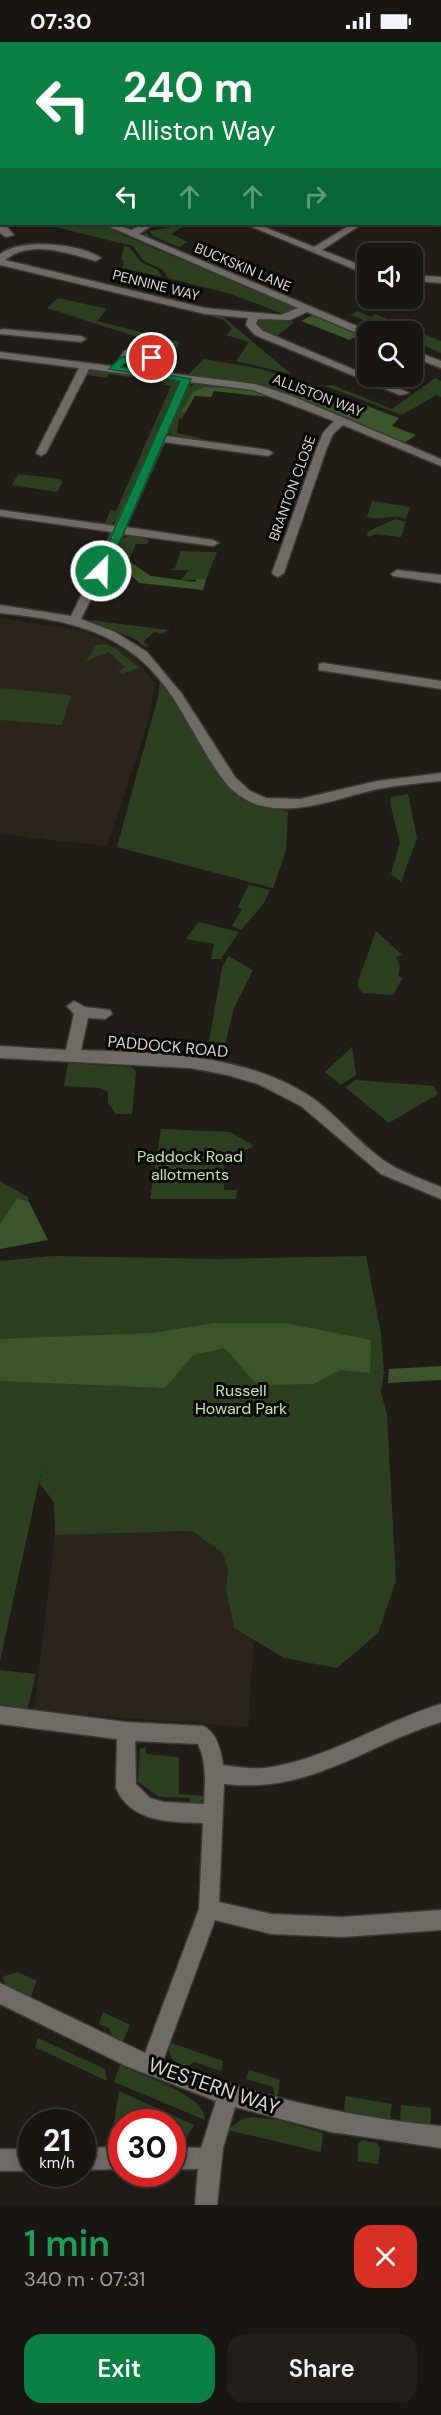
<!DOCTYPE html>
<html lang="en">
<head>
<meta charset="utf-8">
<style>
  body { margin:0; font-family:"DM Sans",sans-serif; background:#211f1c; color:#f1f3f6; height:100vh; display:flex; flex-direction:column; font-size:22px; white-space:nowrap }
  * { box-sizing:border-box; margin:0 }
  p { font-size:20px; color:#9f9fa0 }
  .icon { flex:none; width:33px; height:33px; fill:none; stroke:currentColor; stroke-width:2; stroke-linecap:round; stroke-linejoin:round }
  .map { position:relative; height:2163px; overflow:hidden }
  .sheet { display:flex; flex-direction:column; background:#181613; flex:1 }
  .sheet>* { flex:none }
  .guide { position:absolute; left:0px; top:0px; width:441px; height:183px; box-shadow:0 3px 9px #0003,0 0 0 2px #363533; background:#0b8043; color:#fff; overflow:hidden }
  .controls { position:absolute; left:357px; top:201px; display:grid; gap:12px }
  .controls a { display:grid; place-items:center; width:66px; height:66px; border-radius:12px; background:#181613; box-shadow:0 3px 9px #0003,0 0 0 2px #363533; font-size:30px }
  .speed { position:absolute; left:18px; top:2067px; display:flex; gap:12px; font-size:30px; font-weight:700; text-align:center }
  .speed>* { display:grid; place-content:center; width:78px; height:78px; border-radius:50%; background:#181613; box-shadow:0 3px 9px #0003,0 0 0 2px #363533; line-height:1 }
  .speed small { font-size:15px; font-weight:400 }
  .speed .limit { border:9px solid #d22; background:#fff; color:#111 }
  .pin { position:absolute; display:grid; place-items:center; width:51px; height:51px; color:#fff; margin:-26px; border:3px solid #fff; border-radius:50%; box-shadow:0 2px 6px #0007 }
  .me { position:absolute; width:66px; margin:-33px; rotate:23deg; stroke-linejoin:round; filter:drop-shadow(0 0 4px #0008) }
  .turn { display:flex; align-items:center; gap:21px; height:126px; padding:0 24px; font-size:27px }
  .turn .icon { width:78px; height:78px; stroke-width:2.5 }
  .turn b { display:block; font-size:42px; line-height:51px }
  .lanes { display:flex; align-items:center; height:57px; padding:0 24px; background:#0003; justify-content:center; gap:30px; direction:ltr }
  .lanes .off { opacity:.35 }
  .round { display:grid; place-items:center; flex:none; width:63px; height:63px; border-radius:18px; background:#211f1c }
  .head { display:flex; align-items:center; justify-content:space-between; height:102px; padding:0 24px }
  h1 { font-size:36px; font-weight:600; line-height:45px; color:#1e9e55 }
  .action { display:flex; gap:12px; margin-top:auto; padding:12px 24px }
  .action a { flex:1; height:69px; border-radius:18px; background:#0b8043; color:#fff; font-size:24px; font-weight:600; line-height:69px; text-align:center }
  .action a+a { background:#211f1c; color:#f1f3f6 }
  .status { display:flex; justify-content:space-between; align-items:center; height:42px; padding:0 30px; background:#181613; direction:ltr }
  .status svg { height:16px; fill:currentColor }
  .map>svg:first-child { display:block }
  .built { fill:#2b241b }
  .green { fill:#2c401f }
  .forest { fill:#3c562b }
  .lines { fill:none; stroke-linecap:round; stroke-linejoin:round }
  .minor-casing { stroke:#3b3936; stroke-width:3 }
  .minor { fill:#6f6b66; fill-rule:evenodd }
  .route { fill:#0b8043; stroke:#07532c; stroke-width:1.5 }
  .labels { text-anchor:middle; stroke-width:6; stroke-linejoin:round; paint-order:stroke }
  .far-street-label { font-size:14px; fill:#d8d6d3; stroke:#090706 }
  .street-label { font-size:16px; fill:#d8d6d3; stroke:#090706 }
  .park-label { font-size:16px; fill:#bee9a2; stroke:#090706 }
  .near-street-label { font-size:20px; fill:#d8d6d3; stroke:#090706 }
</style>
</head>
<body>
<div class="status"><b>07:30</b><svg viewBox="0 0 49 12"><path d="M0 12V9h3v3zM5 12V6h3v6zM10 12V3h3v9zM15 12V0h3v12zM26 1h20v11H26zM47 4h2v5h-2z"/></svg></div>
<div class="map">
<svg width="441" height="2163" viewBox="0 0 441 2163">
  <rect width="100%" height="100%" fill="#201d19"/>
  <g class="built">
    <path d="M 0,576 L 85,589 L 131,611 L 156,642 L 145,690 L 107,804 L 0,792 Z"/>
    <path d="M 192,1489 L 223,1510 L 228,1528 L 226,1548 L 234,1586 L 254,1599 L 248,1685 L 34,1669 L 55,1493 Z"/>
  </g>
  <g class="green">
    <path d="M 51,182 L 102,182 L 125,194 L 294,265 L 286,273 L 231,252 L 168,236 L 163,228 L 144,219 L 133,204 L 55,185 Z"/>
    <path d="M 187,182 L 171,192 L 188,200 L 179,205 L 153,194 L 149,189 Z"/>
    <path d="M 144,188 L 151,196 L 374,289 L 145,194 Z"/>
    <path d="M 124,204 L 129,205 L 141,220 L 158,228 L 162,235 L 122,226 L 124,220 L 121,217 Z"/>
    <path d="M 58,256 L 107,267 L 97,279 L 180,300 L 175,307 L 47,266 Z"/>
    <path d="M 357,269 L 371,275 L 375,272 L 441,299 L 441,311 L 413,299 L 412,290 L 390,289 L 351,273 Z"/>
    <path d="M 211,271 L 222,274 L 291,332 L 236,319 L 249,300 L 226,293 L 232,287 L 224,278 L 210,274 Z"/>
    <path d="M 261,277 L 294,280 L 277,294 L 254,285 L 257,279 Z"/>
    <path d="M 204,317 L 261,327 L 293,337 L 296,343 L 287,346 L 286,351 L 245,342 L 187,334 Z"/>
    <path d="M 93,328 L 170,336 L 177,339 L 180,345 L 120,475 L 110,483 L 96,480 L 105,481 L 111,468 L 116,469 L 171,344 L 163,343 L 164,340 L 109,332 L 107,336 L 87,333 L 82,337 L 87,330 Z"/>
    <path d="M 435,336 L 441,339 L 441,355 L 436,353 L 402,373 L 325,344 L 333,343 L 392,367 Z"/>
    <path d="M 196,341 L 241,348 L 204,345 L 193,350 L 191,358 L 182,370 L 185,371 L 182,377 L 179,376 L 177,391 L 200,396 L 199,399 L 175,397 L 168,388 L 186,347 Z"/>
    <path d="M 306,342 L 362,362 L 358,365 L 305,350 Z"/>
    <path d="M 18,432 L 60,437 L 63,440 L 57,450 L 12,443 Z"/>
    <path d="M 372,459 L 410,465 L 406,477 C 392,471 380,480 367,475 Z"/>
    <path d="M 395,477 L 406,480 L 401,495 L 376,492 L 368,495 L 367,490 Z"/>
    <path d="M 128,494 L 138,494 L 149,498 L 147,502 L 136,502 L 129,517 L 113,530 L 106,529 L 120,498 Z"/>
    <path d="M 181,509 L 217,510 L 206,538 L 181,538 L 189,528 L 170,528 L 175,526 Z"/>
    <path d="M 89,578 L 169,588 L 162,592 L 154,590 L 143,600 L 150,604 L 145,605 L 135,597 Z"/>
    <path d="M 104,602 L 115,606 L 139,626 L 122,632 L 119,629 L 125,625 L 109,610 L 86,619 L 96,603 Z"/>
    <path d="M 160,638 L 227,740 C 245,760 262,766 288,769 L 286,809 L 273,846 L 117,805 L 158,655 Z"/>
    <path d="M 0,646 L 71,653 L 62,683 L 0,678 Z"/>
    <path d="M 408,752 L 417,796 L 401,840 L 391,832 L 400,801 L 390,761 L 391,755 Z"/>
    <path d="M 249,843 L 270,848 L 264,861 L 241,888 L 232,884 L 242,867 L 238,865 Z"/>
    <path d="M 198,880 L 239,890 L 221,917 L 211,917 L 214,902 L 186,897 Z"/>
    <path d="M 376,889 L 402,913 L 396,915 L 400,925 L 398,934 L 403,936 L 393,953 L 362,951 L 357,942 Z"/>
    <path d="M 228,914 L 253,928 L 234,966 L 223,1010 L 208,1005 L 222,926 Z"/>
    <path d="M 352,1005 L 356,1033 L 341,1043 L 325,1030 Z"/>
    <path d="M 68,1021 L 132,1025 L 136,1030 L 132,1072 L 116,1072 L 108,1061 L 108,1050 L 100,1046 L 64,1044 Z"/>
    <path d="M 356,1038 L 434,1044 L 438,1052 L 389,1081 L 345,1045 Z"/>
    <path d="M 161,1087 L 230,1090 L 254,1104 L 237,1113 L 223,1114 L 224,1148 L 237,1148 L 236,1157 L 150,1157 Z"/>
    <path d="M 0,1139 L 28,1155 L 29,1160 L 17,1156 L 0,1182 Z"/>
    <path d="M 53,1214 L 218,1217 L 366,1214 L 381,1292 L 384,1329 L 381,1350 L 387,1373 L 396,1539 L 378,1591 L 337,1626 L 284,1616 L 234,1586 L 226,1548 L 228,1528 L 223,1511 L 192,1489 L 55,1493 L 54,1460 L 39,1441 L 43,1421 L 0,1619 L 0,1219 Z"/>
    <path d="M 0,1628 L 36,1632 L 27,1669 L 0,1667 Z"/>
    <path d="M 146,1705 L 146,1712 L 179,1715 L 179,1752 L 204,1754 L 201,1761 L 189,1765 L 190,1756 L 159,1755 L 138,1740 L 140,1707 Z"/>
    <path d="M 17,1930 L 37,1939 L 30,1955 L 6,1943 L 2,1935 Z"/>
    <path d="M 103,1970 L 130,1983 L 123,2000 L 113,1996 L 109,1986 L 99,1982 Z"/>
    <path d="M 38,1996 L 105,2027 L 107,2039 L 35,2005 Z"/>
    <path d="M 168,2000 L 223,2019 L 221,2029 L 194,2020 L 186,2025 C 172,2020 169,2014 168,2000 Z"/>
    <path d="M 121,2020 L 124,2025 C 144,2034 207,2054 205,2078 L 114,2040 Z"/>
    <path d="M 249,2028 L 280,2038 L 278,2053 L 275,2054 L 273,2045 L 246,2037 Z"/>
    <path d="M 119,2049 L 194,2083 L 182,2103 L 173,2097 L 172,2080 L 122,2080 L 121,2095 L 112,2094 Z"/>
    <path d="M 346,2054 L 392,2062 L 390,2078 L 347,2071 L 344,2067 Z"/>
    <path d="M 401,2063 L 431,2066 L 430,2082 L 400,2079 Z"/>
    <path d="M 251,2075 L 279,2078 L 323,2091 L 321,2110 L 227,2088 L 242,2077 Z"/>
    <path d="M 362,2098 L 377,2101 L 380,2106 L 378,2122 L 358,2119 L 358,2102 Z"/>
  </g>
  <g class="forest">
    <path d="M 312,273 L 367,296 L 367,297 L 353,296 L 350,298 L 301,279 Z"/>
    <path d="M 298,339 L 306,342 L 305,350 L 358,365 L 362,362 L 399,376 L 392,384 L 416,393 L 404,401 L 290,353 L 291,347 L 300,345 Z"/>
    <path d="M 204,345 L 239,347 L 237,345 L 285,357 L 214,349 L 211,355 L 195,354 L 185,371 L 181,370 L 193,350 Z"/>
    <path d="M 130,520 L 151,534 L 195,540 L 197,537 L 206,538 L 203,548 L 139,541 L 123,525 Z"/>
    <path d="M 17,1156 L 29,1160 L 48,1198 L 0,1207 L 0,1182 Z"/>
    <path d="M 214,1281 L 285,1281 L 371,1298 L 370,1331 L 340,1328 L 313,1342 L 257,1343 L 225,1306 L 193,1313 L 165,1346 L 0,1339 L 0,1297 L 152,1291 Z"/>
    <path d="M 441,1324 L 441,1338 L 388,1341 L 389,1327 Z"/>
  </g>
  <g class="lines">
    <g class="minor-casing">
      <g id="minor">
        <path d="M 28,0 L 36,0 L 27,2 Z"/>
        <path d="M 158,0 L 167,0 L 168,2 L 159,2 Z"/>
        <path d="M 293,0 L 301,0 L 302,2 L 294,2 Z"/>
        <path d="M 429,0 L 437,0 L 428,2 Z"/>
        <path d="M 0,22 L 2,23 L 2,28 L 0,28 Z"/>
        <rect x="440" y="83" width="1" height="6"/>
        <path d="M 0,97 L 2,98 L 2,104 L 0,103 Z"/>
        <path d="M 441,110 L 441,116 L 440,117 L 440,111 Z"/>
        <path d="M 0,152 L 2,153 L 2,160 L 0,159 Z"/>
        <path d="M 103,182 L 115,182 L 131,188 L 144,182 L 154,182 L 139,192 L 371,290 L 368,290 L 368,295 L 364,294 L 307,270 L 290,278 L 258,277 L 256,282 L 263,289 L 409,351 L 400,353 L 255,293 L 246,283 L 248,276 L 205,272 L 0,223 L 0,212 C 21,196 80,201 101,216 L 96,219 C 67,211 31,197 5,218 L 205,266 L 281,273 L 298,266 Z"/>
        <path d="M 245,182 L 257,182 L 314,205 L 352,182 L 362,182 L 322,208 L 368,226 L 368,233 Z"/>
        <path d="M 0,185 L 7,185 L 14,193 L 6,195 L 0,191 Z"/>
        <path d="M 412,233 L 441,235 L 441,241 L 412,239 Z"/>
        <path d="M 3,287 L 81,294 L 86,297 L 81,300 L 0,292 L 0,288 Z"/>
        <path d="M 128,308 L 133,311 L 131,314 L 152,313 L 157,316 L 152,319 L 120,319 L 119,317 L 124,309 Z"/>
        <path d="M 412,308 L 441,319 L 441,326 L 412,315 Z"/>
        <path d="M 0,310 L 255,342 L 292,354 L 441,417 L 441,424 L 343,383 L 333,392 L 326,408 L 284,531 L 278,535 L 274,533 L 272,531 L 316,408 L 323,391 L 334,379 L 253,348 L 190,340 L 166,394 L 268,408 L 273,411 L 268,414 L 164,400 L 126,485 L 213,498 L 219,501 L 213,504 L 123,492 L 81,577 L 115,590 L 147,610 L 182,652 L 235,735 L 250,749 L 266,756 L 300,757 L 377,739 L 441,731 L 441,739 C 420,741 399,743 378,747 C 340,755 302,773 262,764 C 249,761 233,751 225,740 C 194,700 177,646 136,614 C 97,583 49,576 0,571 L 0,563 L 71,574 L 112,490 L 0,474 L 0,468 L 115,484 L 180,339 L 89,327 L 46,411 L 41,414 L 36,411 L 79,326 L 0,316 Z"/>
        <path d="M 397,528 L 441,533 L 441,541 L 393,534 L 391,532 Z"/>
        <path d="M 323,621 L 441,639 L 441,647 L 319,628 L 319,622 Z"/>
        <path d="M 74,959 L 85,965 L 110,968 L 112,972 L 105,977 L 88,976 L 81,1008 C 157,1011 245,1011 311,1055 C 337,1073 357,1099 383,1118 C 401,1130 421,1137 441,1145 L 441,1157 L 381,1132 L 301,1064 L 258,1042 L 227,1033 L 190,1026 L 0,1016 L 0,1004 L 66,1008 L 74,972 L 67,964 Z"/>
        <path d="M 441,1662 L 441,1680 C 363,1704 311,1752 224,1742 L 219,1860 L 271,1872 L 342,1875 L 441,1868 L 441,1888 L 342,1895 L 271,1892 L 215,1878 L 163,2019 C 253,2053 345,2075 441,2084 L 441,2106 L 331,2090 L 235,2065 L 223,2106 L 217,2163 L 195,2163 L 198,2127 L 172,2127 L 172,2105 L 201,2106 L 216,2059 L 126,2024 L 0,1962 L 0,1941 L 145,2011 L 199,1867 L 203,1781 C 171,1780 131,1781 116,1746 L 117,1697 L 0,1682 L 0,1664 L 126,1680 L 203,1684 C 217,1690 221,1709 223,1723 C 237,1725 251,1727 264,1726 C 327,1718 381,1680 441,1662 ZM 135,1699 L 198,1702 C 207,1721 205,1742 204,1762 L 164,1760 L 150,1756 L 136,1742 Z"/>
        <path d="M 122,2105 L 122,2127 L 82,2128 L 82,2106 Z"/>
        <rect x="0" y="2107" width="32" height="22"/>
      </g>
    </g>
    <use href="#minor" class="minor"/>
  </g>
  <path class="route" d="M 156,314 L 156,318 L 127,320 L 121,325 L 191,337 L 107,529 L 98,532 L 96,529 L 180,339 L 109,327 L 121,315 Z"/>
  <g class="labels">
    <g class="far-street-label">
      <text transform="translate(243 225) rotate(23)" y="5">BUCKSKIN LANE</text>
      <text transform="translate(156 243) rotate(14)" y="5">PENNINE WAY</text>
      <text transform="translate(318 353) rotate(21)" y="5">ALLISTON WAY</text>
      <text transform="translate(292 446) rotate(-70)" y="5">BRANTON CLOSE</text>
    </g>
    <g class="street-label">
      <text transform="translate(168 1004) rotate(5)" y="6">PADDOCK ROAD</text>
    </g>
    <g class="park-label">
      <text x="190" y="1120">Paddock Road<tspan x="190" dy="18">allotments</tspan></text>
      <text x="241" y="1354">Russell<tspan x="241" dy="18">Howard Park</tspan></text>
    </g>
    <g class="near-street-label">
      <text transform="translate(214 2044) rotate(19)" y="7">WESTERN WAY</text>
    </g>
  </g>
</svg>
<div class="controls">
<a><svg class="icon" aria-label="sound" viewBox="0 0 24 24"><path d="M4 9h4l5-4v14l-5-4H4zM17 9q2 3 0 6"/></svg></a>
<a><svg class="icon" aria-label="search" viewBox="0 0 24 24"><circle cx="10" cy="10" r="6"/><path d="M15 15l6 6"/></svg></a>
</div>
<div class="speed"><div>21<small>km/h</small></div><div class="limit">30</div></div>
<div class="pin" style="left:152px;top:316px;background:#d93025"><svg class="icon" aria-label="arrive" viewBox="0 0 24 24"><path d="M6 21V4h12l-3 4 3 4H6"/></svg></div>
<svg class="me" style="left:101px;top:529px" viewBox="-20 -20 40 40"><circle r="17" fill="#0b8043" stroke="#fff" stroke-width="3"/><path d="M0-11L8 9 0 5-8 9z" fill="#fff"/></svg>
<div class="guide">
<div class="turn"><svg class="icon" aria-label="left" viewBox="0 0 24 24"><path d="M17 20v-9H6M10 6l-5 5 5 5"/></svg><div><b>240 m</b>Alliston Way</div></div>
<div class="lanes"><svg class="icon" aria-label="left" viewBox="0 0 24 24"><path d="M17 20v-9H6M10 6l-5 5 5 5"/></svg><svg class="icon off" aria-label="ahead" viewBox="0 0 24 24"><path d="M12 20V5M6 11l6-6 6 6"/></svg><svg class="icon off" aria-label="ahead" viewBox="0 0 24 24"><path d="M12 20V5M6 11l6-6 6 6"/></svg><svg class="icon off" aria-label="right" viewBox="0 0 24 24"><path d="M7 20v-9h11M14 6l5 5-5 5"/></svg></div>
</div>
</div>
<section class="sheet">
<div class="head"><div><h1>1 min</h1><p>340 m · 07:31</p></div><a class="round" style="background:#d93025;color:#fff"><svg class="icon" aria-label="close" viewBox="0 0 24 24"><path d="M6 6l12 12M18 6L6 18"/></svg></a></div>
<div class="action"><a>Exit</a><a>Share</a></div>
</section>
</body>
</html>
